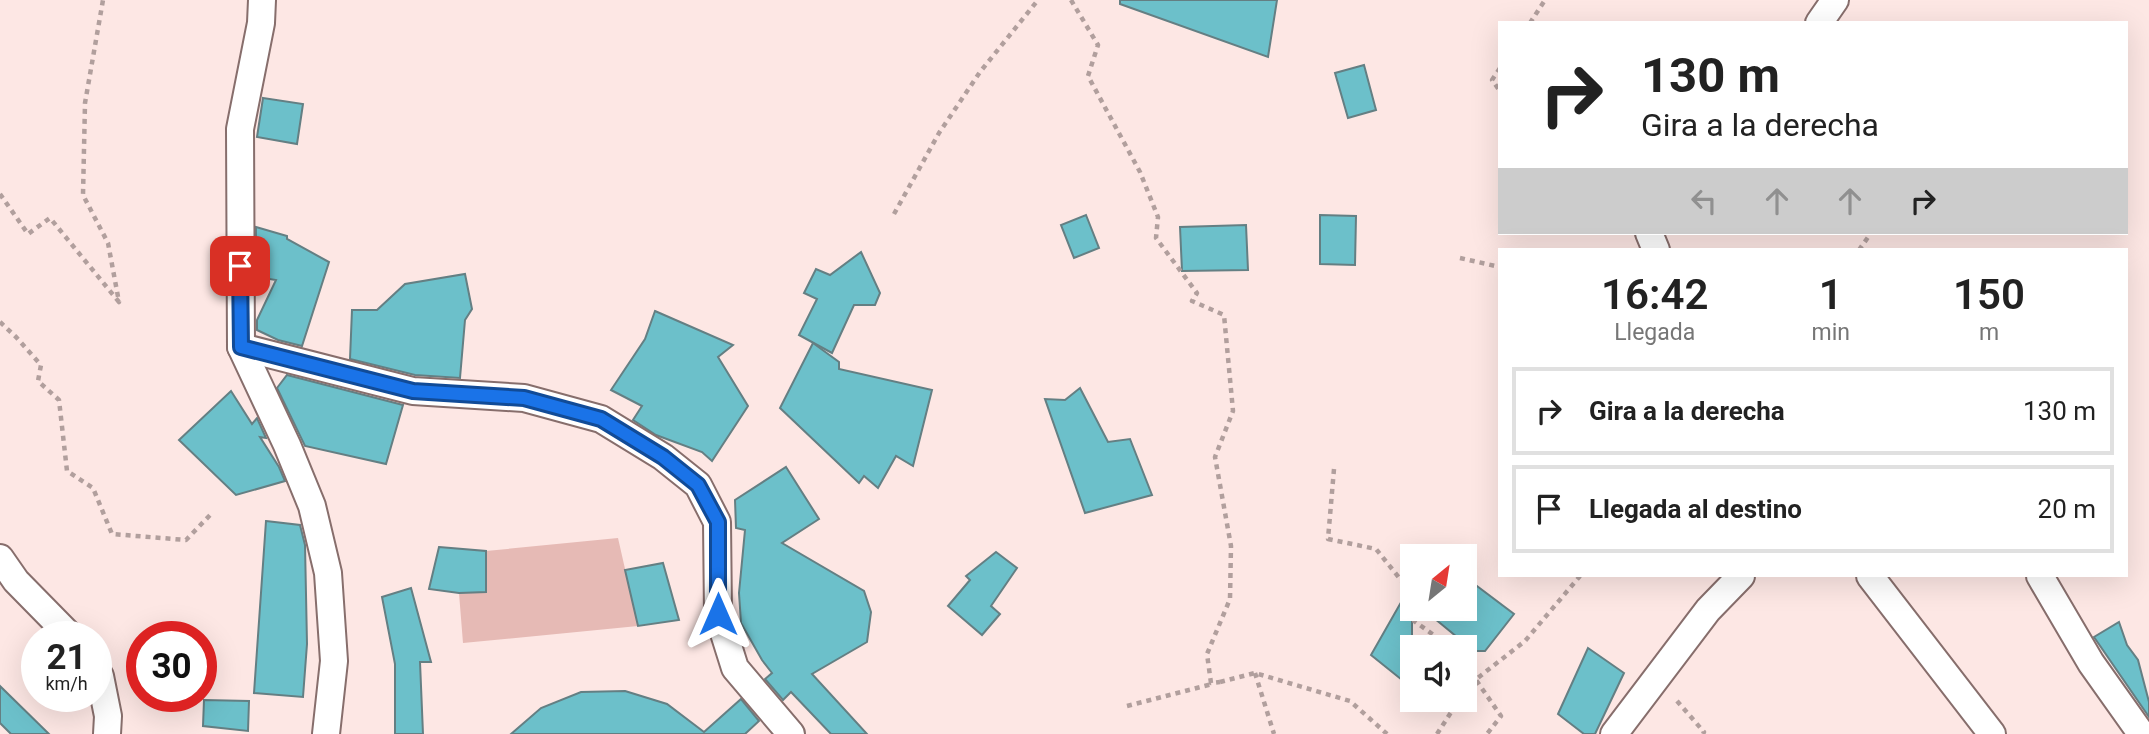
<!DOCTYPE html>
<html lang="es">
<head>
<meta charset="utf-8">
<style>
  body { margin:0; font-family:Roboto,sans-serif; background:#f2f2f2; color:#222; height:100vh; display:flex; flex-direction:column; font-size:26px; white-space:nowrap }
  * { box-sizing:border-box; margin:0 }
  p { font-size:23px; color:#767676 }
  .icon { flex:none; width:38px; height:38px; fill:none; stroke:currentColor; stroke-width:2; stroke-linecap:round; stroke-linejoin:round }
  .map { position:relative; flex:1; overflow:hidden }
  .drawer { position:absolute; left:1498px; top:248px; width:630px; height:329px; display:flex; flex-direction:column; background:#fff; border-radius:0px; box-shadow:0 7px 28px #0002 }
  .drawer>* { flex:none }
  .guide { position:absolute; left:1498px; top:21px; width:630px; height:214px; border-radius:0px; box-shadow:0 7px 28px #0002; background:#fff; color:#222; overflow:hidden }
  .needle { width:46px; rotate:30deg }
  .controls { position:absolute; left:1400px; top:544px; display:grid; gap:14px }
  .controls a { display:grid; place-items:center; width:77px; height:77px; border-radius:0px; background:#fff; box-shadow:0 7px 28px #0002; font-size:35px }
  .speed { position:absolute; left:21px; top:621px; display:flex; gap:14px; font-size:35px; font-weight:700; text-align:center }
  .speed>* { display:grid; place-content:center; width:91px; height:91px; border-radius:50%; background:#fff; box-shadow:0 7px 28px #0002; line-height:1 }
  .speed small { font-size:18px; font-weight:400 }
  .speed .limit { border:10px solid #d22; background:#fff; color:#111 }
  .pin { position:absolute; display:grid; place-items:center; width:60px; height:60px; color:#fff; margin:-30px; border-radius:14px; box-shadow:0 4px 10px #0006 }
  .me { position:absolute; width:77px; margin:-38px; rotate:0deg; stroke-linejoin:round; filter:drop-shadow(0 0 5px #0008) }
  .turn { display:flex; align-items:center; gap:24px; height:147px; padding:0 28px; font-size:32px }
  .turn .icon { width:91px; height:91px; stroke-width:2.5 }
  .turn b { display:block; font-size:49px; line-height:60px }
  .lanes { display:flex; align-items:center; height:66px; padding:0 28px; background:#0003; justify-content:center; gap:35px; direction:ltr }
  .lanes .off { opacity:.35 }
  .eta { display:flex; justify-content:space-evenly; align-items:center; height:119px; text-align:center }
  .eta b { font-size:42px; font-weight:600; line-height:49px }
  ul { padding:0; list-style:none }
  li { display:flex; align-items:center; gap:21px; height:88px; margin:0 14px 10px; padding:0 14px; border:4px solid #e0e0e0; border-radius:0px }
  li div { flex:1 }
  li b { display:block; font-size:26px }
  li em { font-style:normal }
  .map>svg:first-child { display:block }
  .green { fill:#e6bab5 }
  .building { fill:#6cc0ca; stroke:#647f83; stroke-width:2 }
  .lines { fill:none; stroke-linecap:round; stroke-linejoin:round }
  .minor-casing { stroke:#876e6c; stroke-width:30 }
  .path { stroke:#b19f9d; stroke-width:4.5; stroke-dasharray:5 5; stroke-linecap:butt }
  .minor { stroke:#fff; stroke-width:26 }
  .route-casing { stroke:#114b97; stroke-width:18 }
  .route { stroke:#1a73e8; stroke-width:12 }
</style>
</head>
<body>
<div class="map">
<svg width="2149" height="734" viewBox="0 0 2149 734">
  <rect width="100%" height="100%" fill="#fde7e4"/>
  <path class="green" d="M 618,538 L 638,626 L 463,643 L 459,593 L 486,592 L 486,551 Z"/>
  <g class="building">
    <path d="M 1120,0 L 1277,0 L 1268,57 L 1120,4 Z"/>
    <path d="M 1364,65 L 1376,110 L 1348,118 L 1335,73 Z"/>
    <path d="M 263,98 L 303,104 L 297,144 L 257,137 Z"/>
    <path d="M 1086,215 L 1099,248 L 1074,258 L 1061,225 Z"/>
    <path d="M 1320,215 L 1356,216 L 1355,265 L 1320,264 Z"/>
    <path d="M 1246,225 L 1248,270 L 1182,271 L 1180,227 Z"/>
    <path d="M 256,227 L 287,236 L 287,239 L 329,262 L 302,346 L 278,340 L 257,330 L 257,320 L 276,280 L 256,277 Z"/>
    <path d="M 861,252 L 880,293 L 875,305 L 854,305 L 832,353 L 799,335 L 817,299 L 804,293 L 816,269 L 830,275 Z"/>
    <path d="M 465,274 L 472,309 L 465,320 L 460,378 L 415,375 L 350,359 L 352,310 L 377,310 L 405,284 Z"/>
    <path d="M 655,311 L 733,345 L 718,357 L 748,406 L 712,461 L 702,452 L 656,435 L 633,420 L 642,406 L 611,390 L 645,339 Z"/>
    <path d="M 813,343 L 839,362 L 839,369 L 932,390 L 913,466 L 896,456 L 878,488 L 864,476 L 859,483 L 780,408 Z"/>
    <path d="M 287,375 L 403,405 L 386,464 L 305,446 L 277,388 Z"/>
    <path d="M 1080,388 L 1108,442 L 1130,439 L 1152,495 L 1085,513 L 1045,399 L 1065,400 Z"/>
    <path d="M 231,391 L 252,424 L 257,418 L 266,438 L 260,437 L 279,467 L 285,481 L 236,495 L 179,440 Z"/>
    <path d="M 786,467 L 819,519 L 782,543 L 864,591 L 871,612 L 867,642 L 812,674 L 867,734 L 831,734 L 791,692 L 783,700 L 765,679 L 772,673 L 762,660 L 741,623 L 739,593 L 745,530 L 736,528 L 735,500 Z"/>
    <path d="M 266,521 L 300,525 L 305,545 L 307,644 L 303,697 L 254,693 Z"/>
    <path d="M 439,547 L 486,551 L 486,592 L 459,593 L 429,589 Z"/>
    <path d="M 996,552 L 1017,568 L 991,606 L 1000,614 L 982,635 L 948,606 L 970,580 L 966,576 Z"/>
    <path d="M 663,563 L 679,620 L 638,626 L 625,570 Z"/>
    <path d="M 1465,577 L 1514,614 L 1485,651 L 1474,651 L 1423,609 L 1465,609 Z"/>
    <path d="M 1412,583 L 1412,688 L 1371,655 Z"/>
    <path d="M 411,588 L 431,662 L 420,662 L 423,734 L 395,734 L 395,664 L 382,597 Z"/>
    <path d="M 2119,622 L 2127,645 L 2138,660 L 2149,702 L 2149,717 L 2094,637 Z"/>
    <path d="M 1588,648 L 1624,673 L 1595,734 L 1584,734 L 1558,714 Z"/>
    <path d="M 0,686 L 49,734 L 11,734 L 0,723 Z"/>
    <path d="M 625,691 L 667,704 L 704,732 L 741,699 L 759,721 L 745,734 L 511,734 L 541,708 L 581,692 Z"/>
    <path d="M 204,700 L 249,701 L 248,731 L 203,726 Z"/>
  </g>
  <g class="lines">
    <g class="minor-casing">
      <g id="minor">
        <path d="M 262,0 L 261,23 L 240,129 L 241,347 L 287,445 L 312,506 L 328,573 L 334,661 L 326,734"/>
        <path d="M 1819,23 L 1835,0"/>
        <path d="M 1649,233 L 1656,250"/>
        <path d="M 241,347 L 413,391 L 524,398 L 601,419 L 663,457 L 698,485 L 717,522 L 718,614 L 735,668 L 791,734"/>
        <path d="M 0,558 L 16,581 L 71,637"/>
        <path d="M 1870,576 L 1992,734"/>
        <path d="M 2040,576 L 2091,663 L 2140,732 L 2144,734"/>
        <path d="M 96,670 L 100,676 L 108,716 L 107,734"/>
        <path d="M 1614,734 L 1708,610 L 1741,576"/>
      </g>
    </g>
    <g class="path">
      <path d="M 1071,0 L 1098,45 L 1088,76 L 1140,172 L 1158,217 L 1156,238 L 1197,293 L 1192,301 L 1224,315 L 1233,411 L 1215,457 L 1231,546 L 1230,599 L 1207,654 L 1211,683 L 1220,682"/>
      <path d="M 1530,23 L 1545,0"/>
      <path d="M 1500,68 L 1492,80 L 1500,91"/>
      <path d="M 0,194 L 28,234 L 50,218 L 119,302 L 108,243 L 83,195 L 85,103 L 103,0"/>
      <path d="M 894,214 L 939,133 L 980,72 L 1038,0"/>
      <path d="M 1859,250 L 1871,233"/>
      <path d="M 1460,258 L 1500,267"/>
      <path d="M 0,322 L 16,337 L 41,365 L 38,381 L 59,400 L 67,471 L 93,488 L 112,534 L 186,540 L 212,513"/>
      <path d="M 1334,469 L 1328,539 L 1376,549 L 1409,590 L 1412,608"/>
      <path d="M 1412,609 L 1414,621 L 1452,648"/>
      <path d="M 1465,664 L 1501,716 L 1487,734"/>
      <path d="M 1255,673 L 1274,734"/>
      <path d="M 1220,682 L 1255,673 L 1350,701 L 1387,734"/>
      <path d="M 1465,692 L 1470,684 L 1525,641 L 1580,576"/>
      <path d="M 1677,701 L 1704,732 L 1703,734"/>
      <path d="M 1127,706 L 1212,684"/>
      <path d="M 1437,734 L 1459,700"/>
    </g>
    <use href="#minor" class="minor"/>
  </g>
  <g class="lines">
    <g class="route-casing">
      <path id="route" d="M 240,266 L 241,347 L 413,391 L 524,398 L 601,419 L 663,457 L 698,485 L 718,522 L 718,614"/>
    </g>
    <use href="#route" class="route"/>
  </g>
</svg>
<div class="controls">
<a><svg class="needle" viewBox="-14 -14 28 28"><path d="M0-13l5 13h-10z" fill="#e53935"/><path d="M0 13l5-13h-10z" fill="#767676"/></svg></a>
<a><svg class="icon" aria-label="sound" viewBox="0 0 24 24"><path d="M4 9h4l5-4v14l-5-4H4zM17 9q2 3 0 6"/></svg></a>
</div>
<div class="speed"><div>21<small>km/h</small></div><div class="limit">30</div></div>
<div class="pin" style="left:240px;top:266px;background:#d93025"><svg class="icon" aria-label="arrive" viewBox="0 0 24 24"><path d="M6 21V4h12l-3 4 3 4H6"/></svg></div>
<svg class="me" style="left:718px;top:614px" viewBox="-20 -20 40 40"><path d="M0-17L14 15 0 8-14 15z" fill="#1a73e8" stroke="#fff" stroke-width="4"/></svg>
<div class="guide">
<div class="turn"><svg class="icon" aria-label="right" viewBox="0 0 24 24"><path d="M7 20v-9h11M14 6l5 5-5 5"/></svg><div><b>130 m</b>Gira a la derecha</div></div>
<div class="lanes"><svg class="icon off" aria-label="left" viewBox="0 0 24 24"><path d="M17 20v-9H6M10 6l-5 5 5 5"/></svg><svg class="icon off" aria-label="ahead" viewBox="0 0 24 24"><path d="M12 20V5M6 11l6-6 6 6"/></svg><svg class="icon off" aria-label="ahead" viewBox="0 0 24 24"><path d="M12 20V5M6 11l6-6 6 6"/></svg><svg class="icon" aria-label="right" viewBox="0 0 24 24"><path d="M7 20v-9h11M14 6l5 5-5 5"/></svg></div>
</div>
<section class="drawer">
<div class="eta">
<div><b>16:42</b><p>Llegada</p></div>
<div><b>1</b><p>min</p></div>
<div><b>150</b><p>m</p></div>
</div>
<ul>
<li><svg class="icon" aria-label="right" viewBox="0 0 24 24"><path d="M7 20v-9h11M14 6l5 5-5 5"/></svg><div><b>Gira a la derecha</b></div><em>130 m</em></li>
<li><svg class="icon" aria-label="arrive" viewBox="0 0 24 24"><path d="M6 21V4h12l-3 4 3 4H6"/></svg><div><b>Llegada al destino</b></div><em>20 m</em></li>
</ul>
</section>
</div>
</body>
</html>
